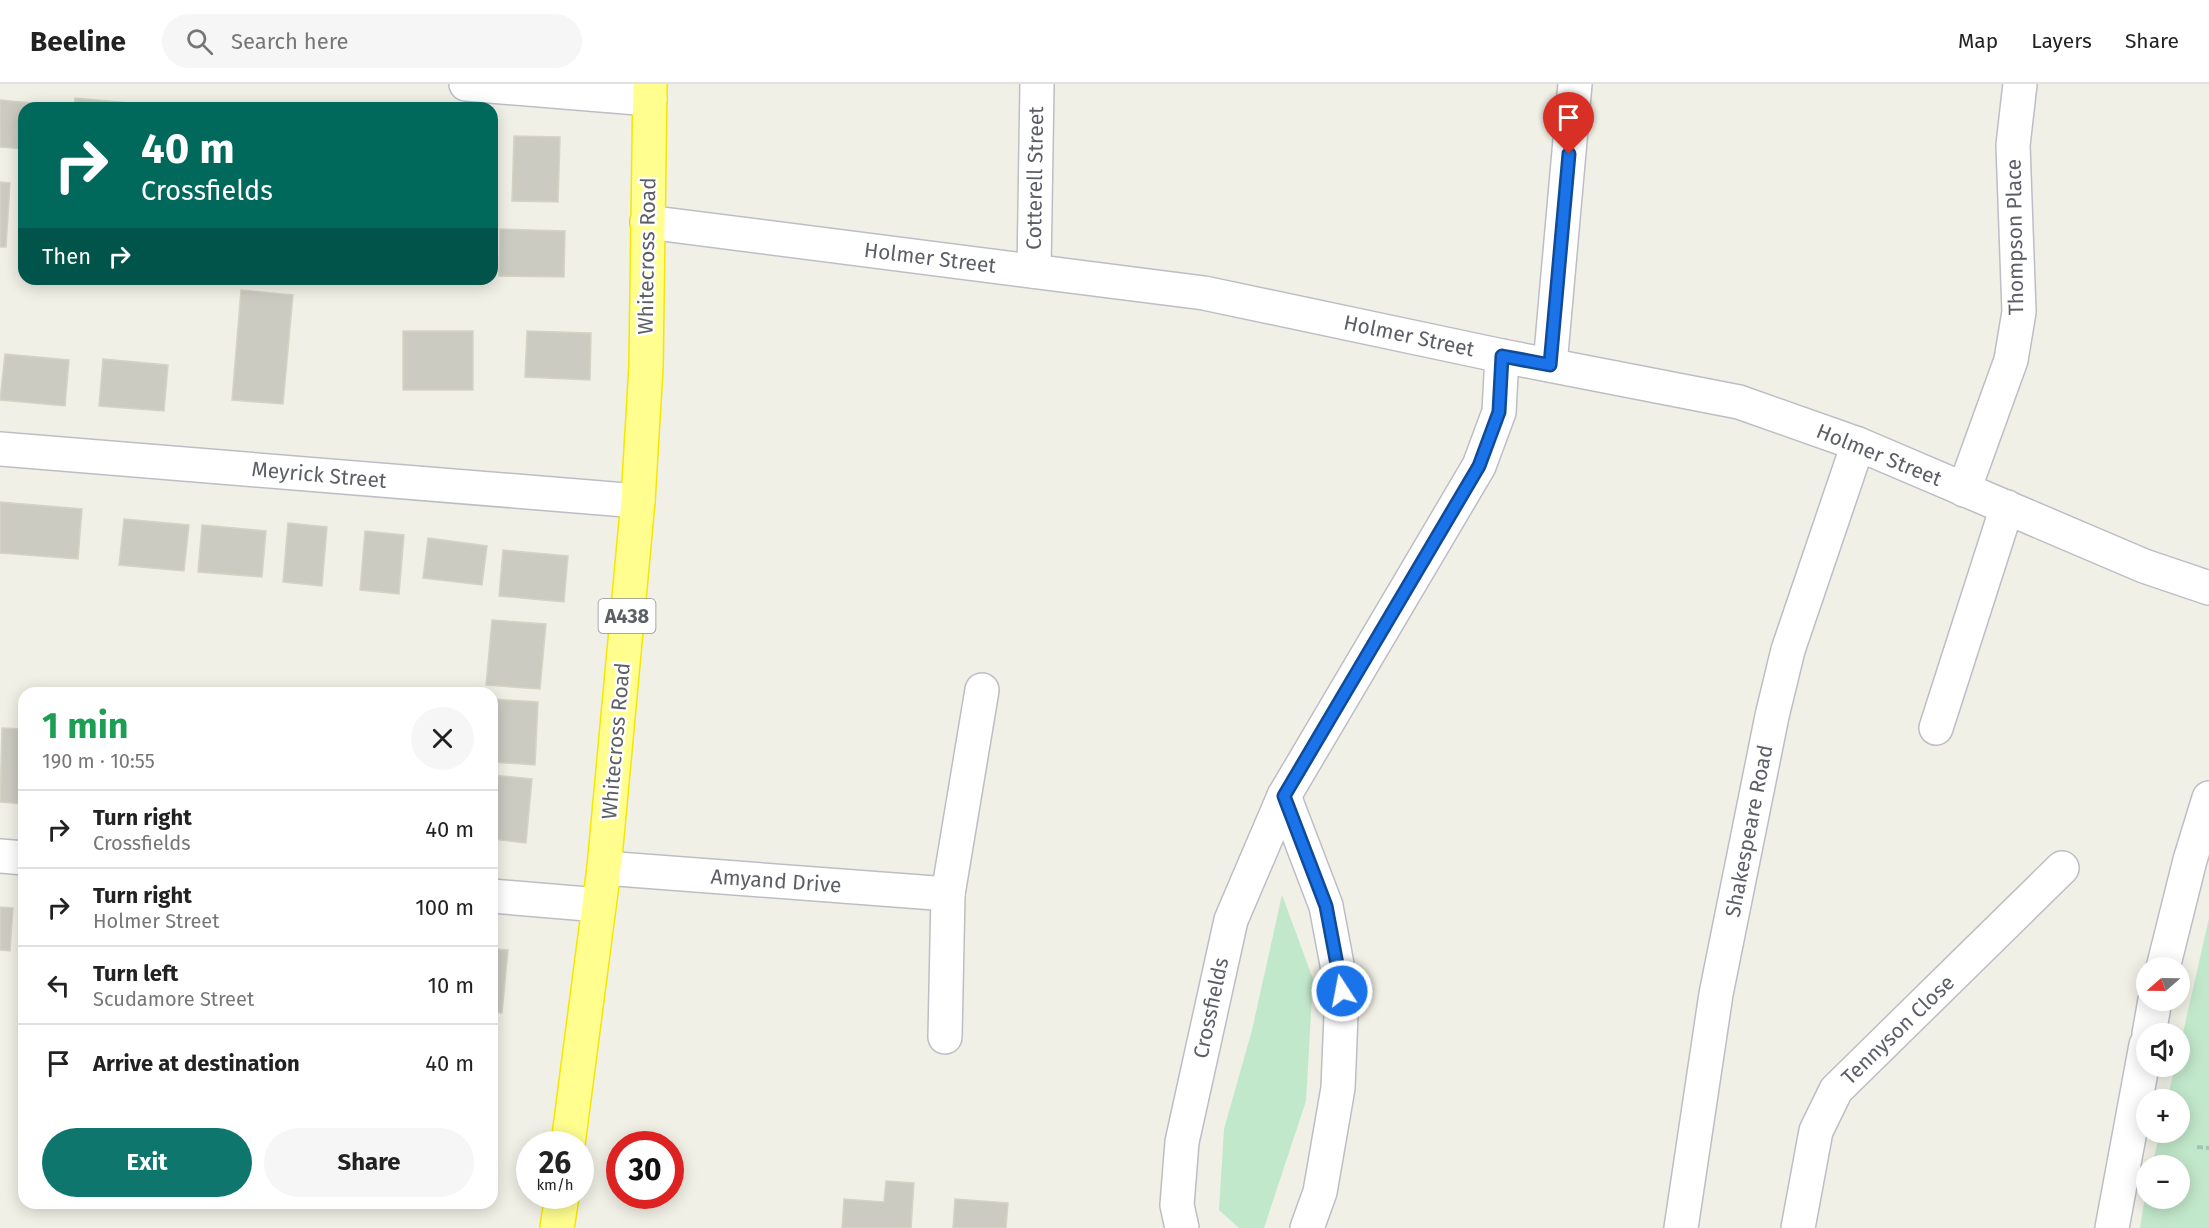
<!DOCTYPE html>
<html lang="en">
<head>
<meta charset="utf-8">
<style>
  body { margin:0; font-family:"Fira Sans",sans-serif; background:#f6f6f6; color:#222; height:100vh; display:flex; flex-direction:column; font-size:22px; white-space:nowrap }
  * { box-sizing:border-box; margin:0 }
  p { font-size:20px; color:#767676 }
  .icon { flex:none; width:33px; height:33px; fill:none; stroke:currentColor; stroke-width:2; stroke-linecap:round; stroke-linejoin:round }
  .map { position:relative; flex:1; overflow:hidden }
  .details { position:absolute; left:18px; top:603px; width:480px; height:522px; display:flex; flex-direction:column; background:#fff; border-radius:18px; box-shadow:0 3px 15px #0003 }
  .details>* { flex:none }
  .banner { position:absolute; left:18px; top:18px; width:480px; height:183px; border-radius:18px; box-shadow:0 3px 15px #0003; background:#00695c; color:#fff; overflow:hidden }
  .needle { width:39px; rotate:250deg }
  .controls { position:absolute; left:2136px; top:873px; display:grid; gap:12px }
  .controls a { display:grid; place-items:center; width:54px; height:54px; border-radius:50%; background:#fff; box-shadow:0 3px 15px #0003; font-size:30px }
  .speed { position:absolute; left:516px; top:1047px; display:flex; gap:12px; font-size:30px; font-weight:700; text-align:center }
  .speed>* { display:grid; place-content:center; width:78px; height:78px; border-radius:50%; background:#fff; box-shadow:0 3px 15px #0003; line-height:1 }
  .speed small { font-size:15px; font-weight:400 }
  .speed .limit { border:9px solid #d22; background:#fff; color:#111 }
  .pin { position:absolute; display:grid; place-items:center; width:51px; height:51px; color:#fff; margin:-62px -26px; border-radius:50% 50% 50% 0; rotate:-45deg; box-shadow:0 0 6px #0007 }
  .pin .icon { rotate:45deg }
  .me { position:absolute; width:66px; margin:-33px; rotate:349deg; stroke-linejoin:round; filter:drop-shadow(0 0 4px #0008) }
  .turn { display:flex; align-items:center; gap:21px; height:126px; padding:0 24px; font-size:27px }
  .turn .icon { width:78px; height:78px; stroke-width:2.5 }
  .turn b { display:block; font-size:42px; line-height:51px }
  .then { display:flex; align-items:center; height:57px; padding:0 24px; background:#0003; gap:12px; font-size:22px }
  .round { display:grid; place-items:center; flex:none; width:63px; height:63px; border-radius:32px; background:#f6f6f6 }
  .overview { display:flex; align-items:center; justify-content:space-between; height:102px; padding:0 24px }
  h1 { font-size:36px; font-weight:700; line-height:45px; color:#1e9e55 }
  .button { display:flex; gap:12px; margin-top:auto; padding:12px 24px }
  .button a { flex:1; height:69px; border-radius:36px; background:#0f766e; color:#fff; font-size:24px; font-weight:700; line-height:69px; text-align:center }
  .button a+a { background:#f6f6f6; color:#222 }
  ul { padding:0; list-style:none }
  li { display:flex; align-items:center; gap:18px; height:78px; padding:0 24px; border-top:2px solid #e0e0e0 }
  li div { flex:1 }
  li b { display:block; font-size:22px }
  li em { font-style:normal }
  header { display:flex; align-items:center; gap:36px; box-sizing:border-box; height:84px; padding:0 30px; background:#fff; border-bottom:2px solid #e0e0e0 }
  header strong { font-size:28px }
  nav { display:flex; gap:33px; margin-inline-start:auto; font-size:21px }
  .search { width:420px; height:54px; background:#f6f6f6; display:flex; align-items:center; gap:15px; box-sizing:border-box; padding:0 21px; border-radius:33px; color:#767676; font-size:22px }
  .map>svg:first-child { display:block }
  .green { fill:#c2e8cb }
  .building { fill:#cbcbc2; stroke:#d5d4c4; stroke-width:1.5 }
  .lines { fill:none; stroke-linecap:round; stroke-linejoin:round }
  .minor-casing { stroke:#bdbec5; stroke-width:36 }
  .highway-casing { stroke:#f6e600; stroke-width:36 }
  .path { stroke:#9acab4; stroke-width:4; stroke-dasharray:6 3; stroke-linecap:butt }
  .minor { stroke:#fff; stroke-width:33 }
  .highway { stroke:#fffe8e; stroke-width:33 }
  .route-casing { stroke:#114b97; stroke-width:15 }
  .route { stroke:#1a73e8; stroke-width:10 }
  .labels { text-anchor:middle; stroke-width:5; stroke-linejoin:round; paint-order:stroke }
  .shield { fill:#fff; stroke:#8e8f95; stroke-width:1.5 }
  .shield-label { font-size:20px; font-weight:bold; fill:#5d5f67 }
  .street-label { font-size:21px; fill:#5d5f67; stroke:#fff }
</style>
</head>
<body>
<header>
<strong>Beeline</strong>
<div class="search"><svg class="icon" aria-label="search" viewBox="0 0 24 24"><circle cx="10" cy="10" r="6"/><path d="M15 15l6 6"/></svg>Search here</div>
<nav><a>Map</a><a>Layers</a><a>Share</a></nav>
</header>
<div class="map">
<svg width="2209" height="1144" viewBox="0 0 2209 1144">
  <rect width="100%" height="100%" fill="#f0f0e6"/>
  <g class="green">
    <path d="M 1282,811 L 1313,895 L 1306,1017 L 1264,1144 L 1239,1144 L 1219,1126 L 1224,1045 L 1252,946 Z"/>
    <path d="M 2209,834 L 2209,1144 L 2140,1144 L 2146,1105 L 2146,1114 L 2180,1114 L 2180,1082 L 2152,1081 L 2160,1049 L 2180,1048 L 2180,1016 L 2167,1015 L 2175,983 L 2180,982 L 2180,962 Z"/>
  </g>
  <g class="building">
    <path d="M 75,14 L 140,20 L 139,24 L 74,24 Z"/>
    <path d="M 0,16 L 65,22 L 65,24 L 24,24 L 24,65 L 0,63 Z"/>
    <path d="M 514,52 L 560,53 L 558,118 L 512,117 Z"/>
    <path d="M 0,98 L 10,99 L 6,163 L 0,163 Z"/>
    <path d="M 500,145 L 565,147 L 564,193 L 499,192 Z"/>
    <path d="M 241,206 L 293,211 L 283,320 L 232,316 Z"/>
    <rect x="403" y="247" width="70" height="59"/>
    <path d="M 527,247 L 591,249 L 590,296 L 525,293 Z"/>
    <path d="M 5,270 L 69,276 L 65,322 L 0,316 Z"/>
    <path d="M 103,275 L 168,281 L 164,327 L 99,322 Z"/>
    <path d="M 0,418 L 82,425 L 78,475 L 0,469 Z"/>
    <path d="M 124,435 L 189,441 L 184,487 L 119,481 Z"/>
    <path d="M 288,439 L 327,443 L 322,502 L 283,498 Z"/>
    <path d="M 202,441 L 266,447 L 262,493 L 198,488 Z"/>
    <path d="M 365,447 L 404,451 L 399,510 L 360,506 Z"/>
    <path d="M 428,454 L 487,462 L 482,501 L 423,494 Z"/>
    <path d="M 503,466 L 568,472 L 564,518 L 499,512 Z"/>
    <path d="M 492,536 L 546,540 L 540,605 L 486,601 Z"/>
    <path d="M 492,615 L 538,618 L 535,681 L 492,678 Z"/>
    <path d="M 2,644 L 24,645 L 24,720 L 0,718 Z"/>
    <path d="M 492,691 L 532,695 L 526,759 L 492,755 Z"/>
    <path d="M 0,823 L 13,824 L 10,867 L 0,866 Z"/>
    <path d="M 492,865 L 508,866 L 502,929 L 492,928 Z"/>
    <path d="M 886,1097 L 914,1099 L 911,1144 L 842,1144 L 844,1115 L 884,1118 Z"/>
    <path d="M 955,1115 L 1008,1119 L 1006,1144 L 953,1144 Z"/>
  </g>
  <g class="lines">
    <g class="minor-casing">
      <g id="minor">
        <path d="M 466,0 L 650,15"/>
        <path d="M 647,138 L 1204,209 L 1502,272 L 1739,318 L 1858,360 L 2144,482 L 2209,504"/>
        <path d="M 1034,187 L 1037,0"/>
        <path d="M 1550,281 L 1575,0"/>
        <path d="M 0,365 L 638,417"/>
        <path d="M 1964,406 L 2011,276 L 2019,228 L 2013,61 L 2020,0"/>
        <path d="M 1936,644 L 2007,423"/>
        <path d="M 1284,712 L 1326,822 L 1342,907 L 1338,1004 L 1320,1108 L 1307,1144"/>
        <path d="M 0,772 L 24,774"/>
        <path d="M 604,784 L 948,810 L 945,953"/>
        <path d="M 948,810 L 982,606"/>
        <path d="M 492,812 L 599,821"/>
        <path d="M 2163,884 L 2190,776 L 2209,714"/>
        <path d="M 2149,950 L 2155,916"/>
        <path d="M 1182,1144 L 1177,1121 L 1182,1058 L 1231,836 L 1284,712 L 1479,382 L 1499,328 L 1502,272"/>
        <path d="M 1681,1144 L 1716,910 L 1772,632 L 1788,566 L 1858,360"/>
        <path d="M 1798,1144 L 1816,1047 L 1836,1006 L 2062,784"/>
        <path d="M 2112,1144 L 2146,961"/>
      </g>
    </g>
    <g class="highway-casing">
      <g id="highway">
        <path d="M 568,1060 L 604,784 L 638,417 L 646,283 L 650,0"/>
        <path d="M 557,1144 L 562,1112"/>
      </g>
    </g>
    <path class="path" d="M 2197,1063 L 2209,1064"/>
    <use href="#minor" class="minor"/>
    <use href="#highway" class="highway"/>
  </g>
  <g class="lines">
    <g class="route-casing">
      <path id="route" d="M 1342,907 L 1326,822 L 1284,712 L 1479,382 L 1499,328 L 1502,272 L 1550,281 L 1569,70"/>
    </g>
    <use href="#route" class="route"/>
  </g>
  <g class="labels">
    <rect class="shield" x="598.5" y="515" width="57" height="34" rx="4.5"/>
    <g class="shield-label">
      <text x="627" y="539">A438</text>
    </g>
    <g class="street-label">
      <text transform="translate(1035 94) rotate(-89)" y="7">Cotterell Street</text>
      <text transform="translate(2015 153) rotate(-91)" y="7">Thompson Place</text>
      <text transform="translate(647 172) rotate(-89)" y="7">Whitecross Road</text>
      <text transform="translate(930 174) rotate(7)" y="7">Holmer Street</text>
      <text transform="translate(1409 252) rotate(12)" y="7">Holmer Street</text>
      <text transform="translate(1879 371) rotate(22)" y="7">Holmer Street</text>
      <text transform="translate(319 391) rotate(5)" y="7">Meyrick Street</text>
      <text transform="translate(616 657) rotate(-85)" y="7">Whitecross Road</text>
      <text transform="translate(1749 747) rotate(-79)" y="7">Shakespeare Road</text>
      <text transform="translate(776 797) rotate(4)" y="7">Amyand Drive</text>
      <text transform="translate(1211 924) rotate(-78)" y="7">Crossfields</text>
      <text transform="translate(1898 946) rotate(-44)" y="7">Tennyson Close</text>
    </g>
  </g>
</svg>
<div class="controls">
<a><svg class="needle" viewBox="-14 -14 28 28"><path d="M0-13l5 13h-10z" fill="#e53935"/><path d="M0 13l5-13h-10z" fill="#767676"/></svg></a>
<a><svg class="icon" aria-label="sound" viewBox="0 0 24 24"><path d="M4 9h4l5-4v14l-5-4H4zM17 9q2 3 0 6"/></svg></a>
<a>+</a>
<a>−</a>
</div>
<div class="speed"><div>26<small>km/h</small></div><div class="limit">30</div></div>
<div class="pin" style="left:1569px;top:70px;background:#d93025"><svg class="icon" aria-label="arrive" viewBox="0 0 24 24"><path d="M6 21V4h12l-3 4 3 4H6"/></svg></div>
<svg class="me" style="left:1342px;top:907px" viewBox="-20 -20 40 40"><circle r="17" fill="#1a73e8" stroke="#fff" stroke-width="3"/><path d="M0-11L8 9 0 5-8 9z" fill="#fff"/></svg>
<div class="banner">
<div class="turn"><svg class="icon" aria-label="right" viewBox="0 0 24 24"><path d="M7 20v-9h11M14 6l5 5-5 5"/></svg><div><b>40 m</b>Crossfields</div></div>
<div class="then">Then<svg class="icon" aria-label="right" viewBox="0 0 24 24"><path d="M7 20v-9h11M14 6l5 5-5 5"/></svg></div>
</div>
<section class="details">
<div class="overview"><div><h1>1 min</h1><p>190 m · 10:55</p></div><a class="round"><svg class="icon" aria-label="close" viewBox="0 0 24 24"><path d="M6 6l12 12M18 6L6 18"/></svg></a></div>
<ul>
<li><svg class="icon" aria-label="right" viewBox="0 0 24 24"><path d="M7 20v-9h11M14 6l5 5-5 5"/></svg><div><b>Turn right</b><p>Crossfields</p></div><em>40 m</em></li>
<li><svg class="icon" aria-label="right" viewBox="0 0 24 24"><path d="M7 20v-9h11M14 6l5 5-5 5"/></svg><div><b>Turn right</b><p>Holmer Street</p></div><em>100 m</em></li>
<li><svg class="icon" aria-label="left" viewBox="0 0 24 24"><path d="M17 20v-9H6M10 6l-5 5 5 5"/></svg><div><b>Turn left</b><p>Scudamore Street</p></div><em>10 m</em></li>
<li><svg class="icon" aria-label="arrive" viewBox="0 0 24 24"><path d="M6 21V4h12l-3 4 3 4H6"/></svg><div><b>Arrive at destination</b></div><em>40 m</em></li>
</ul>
<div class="button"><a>Exit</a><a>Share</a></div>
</section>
</div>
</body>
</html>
